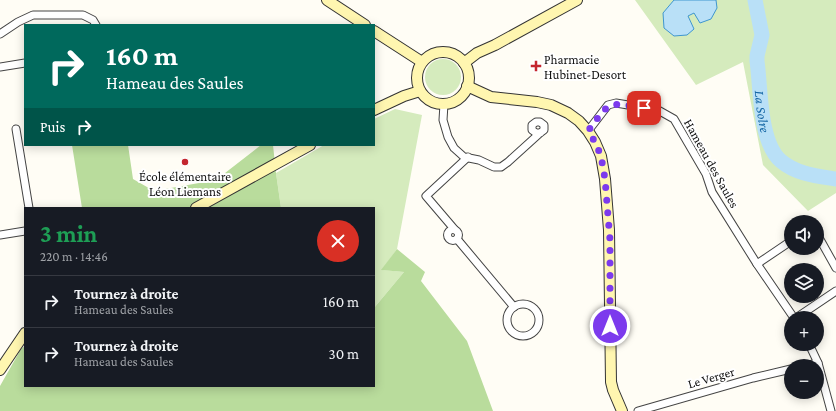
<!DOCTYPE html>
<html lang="fr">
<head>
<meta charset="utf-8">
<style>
  body { margin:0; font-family:"Crimson Pro",serif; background:#242831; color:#f1f3f6; height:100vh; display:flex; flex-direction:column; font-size:15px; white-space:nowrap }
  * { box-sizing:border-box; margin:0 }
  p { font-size:13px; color:#9ea1a6 }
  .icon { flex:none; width:22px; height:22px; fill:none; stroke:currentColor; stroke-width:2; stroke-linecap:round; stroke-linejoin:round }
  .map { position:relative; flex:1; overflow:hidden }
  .drawer { position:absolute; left:24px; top:207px; width:351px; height:180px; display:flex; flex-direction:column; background:#171b24; border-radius:0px; box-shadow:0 2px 10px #0003 }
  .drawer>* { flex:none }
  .hud { position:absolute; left:24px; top:24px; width:351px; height:122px; border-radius:0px; box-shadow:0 2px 10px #0003; background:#00695c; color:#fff; overflow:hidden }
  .fabs { position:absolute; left:784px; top:215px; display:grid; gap:8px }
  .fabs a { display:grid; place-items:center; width:40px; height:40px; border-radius:50%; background:#171b24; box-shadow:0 2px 10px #0003; font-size:20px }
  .pin { position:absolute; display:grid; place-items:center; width:34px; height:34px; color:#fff; margin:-17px; border-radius:8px; box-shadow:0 2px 6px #0006 }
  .me { position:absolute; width:44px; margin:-22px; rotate:0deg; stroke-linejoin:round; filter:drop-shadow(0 0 3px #0008) }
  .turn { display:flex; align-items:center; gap:14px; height:84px; padding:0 16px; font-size:18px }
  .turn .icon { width:52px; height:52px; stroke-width:2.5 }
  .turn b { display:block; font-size:28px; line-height:34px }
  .then { display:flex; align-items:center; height:38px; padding:0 16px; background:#0003; gap:8px; font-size:15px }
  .round { display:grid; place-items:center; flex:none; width:42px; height:42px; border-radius:21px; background:#242831 }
  .overview { display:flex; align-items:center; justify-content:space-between; height:68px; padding:0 16px }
  h1 { font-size:24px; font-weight:700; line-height:30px; color:#1e9e55 }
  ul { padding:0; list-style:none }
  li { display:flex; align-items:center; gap:12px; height:52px; padding:0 16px; border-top:1px solid #363941 }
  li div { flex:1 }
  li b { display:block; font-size:15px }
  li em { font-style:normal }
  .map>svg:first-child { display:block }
  .green { fill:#d5ebbd }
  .forest { fill:#b9dc9c }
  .water { fill:#b9e0f7; stroke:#3f96cf }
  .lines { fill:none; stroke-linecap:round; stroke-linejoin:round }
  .river { stroke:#b9e0f7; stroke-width:15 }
  .street-casing { stroke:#444; stroke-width:9 }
  .secondary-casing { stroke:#333; stroke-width:12 }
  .street { stroke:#fff; stroke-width:7 }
  .secondary { stroke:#fff6b0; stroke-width:10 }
  .route { stroke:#7c3aed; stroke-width:7; stroke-dasharray:0 12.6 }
  .poi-dot { fill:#c4262e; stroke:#fff; stroke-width:1.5 }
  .labels { text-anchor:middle; stroke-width:4; stroke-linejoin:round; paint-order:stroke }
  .poi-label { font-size:13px; fill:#111; stroke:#fff; text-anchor:start }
  .street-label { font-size:13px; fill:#111; stroke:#fff }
  .water-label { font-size:14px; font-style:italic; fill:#1768a6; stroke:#fff }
</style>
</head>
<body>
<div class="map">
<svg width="836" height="411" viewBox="0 0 836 411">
  <rect width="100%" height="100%" fill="#fffdf5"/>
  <g class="green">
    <path d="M 635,0 L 836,0 L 836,193 L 808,211 L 763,165 L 743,62 L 696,85 Z"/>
    <circle cx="443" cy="77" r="18"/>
    <path d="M 395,109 L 422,115 L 397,249 L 382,270 L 404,272 L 374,308 L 374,208 L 281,208 L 276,173 L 324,145 L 374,145 L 374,119 Z"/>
  </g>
  <g class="forest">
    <path d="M 72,145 L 128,145 L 133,179 L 154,191 L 216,180 L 261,145 L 273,145 L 276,173 L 281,208 L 82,208 Z"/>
    <path d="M 397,249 L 425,272 L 421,281 L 467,341 L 493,411 L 0,411 L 0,386 L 21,349 L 25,346 L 25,386 L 374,386 L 374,308 L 404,272 L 381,270 Z"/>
  </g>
  <path class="water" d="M 674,0 L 716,0 L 717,8 L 711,19 L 700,23 L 694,13 L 688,16 L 694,29 L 687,35 L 674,36 L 664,28 L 663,13 Z"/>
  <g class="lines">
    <path class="river" id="s1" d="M 755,0 L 762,35 L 757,56 L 757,61 C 761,89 759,142 781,161 C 796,174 817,176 836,179"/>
    <g class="street-casing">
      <g id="street">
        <path d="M 0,34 L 18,22 L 33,15 L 83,15 L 93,20 L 96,25"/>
        <path d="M 0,67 L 25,63"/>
        <path d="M 444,104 L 443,120 L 448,137 L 454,148 L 464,157 L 479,160 L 494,167 L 501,167 L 508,162 L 540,133 L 544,130 L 544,125 L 540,122 L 536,122 L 532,125 L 532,130 L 536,133 L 540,133"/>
        <path d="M 16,129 L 29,208"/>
        <path d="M 588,131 L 608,105 L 616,103 L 658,110 L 674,119 L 706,174 L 712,192 L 757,264 L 794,318"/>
        <circle cx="453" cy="235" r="5.5"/>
        <path d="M 455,230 L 426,196 L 468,157"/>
        <path d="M 817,234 L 836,268"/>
        <path d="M 0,235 L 25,231"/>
        <path d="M 457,239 L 514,307"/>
        <path d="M 757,264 L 791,241"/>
        <circle cx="523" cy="320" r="16"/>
        <path d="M 796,318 L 836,291"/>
        <path d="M 818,363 L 831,411"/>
        <path d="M 804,366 L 818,363 L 809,344"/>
        <path d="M 638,411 L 753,378 L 791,369"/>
      </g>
    </g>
    <g class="secondary-casing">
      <g id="secondary">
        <path d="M 327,0 L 365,25"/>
        <path d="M 374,31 L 422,62"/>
        <circle cx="443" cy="78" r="26"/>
        <path d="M 464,63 L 477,53 L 495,45 L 577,0"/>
        <path d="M 467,86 L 491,97 L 537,102 L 551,105 L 568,113 L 579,121 L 588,131 L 595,142 L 601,156 L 605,179 L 609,230 L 611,382 L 613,390 L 622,411"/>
        <path d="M 374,110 L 404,96 L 420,91"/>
        <path d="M 196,208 L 310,145"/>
        <path d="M 0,370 L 25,333"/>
      </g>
    </g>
    <use href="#street" class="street"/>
    <use href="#secondary" class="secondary"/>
  </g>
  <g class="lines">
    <path class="route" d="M 610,326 L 610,240 L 605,179 L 601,156 L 595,142 L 588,131 C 611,100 607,102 644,108"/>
  </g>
  <g class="poi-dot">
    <path d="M534 60h4v4h4v4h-4v4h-4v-4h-4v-4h4z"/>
    <circle cx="185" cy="162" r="4"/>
  </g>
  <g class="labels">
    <g class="poi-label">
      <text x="544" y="64">Pharmacie<tspan x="544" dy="15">Hubinet-Desort</tspan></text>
      <text x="185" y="181" text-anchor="middle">École élémentaire<tspan x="185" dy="15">Léon Liemans</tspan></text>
    </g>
    <g class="street-label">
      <text transform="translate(712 163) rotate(61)" y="5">Hameau des Saules</text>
      <text transform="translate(711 377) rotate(-16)" y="5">Le Verger</text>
    </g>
    <g class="water-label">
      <text dy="5" stroke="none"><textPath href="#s1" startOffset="113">La Solre</textPath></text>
    </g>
  </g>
</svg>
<div class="fabs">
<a><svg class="icon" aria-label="sound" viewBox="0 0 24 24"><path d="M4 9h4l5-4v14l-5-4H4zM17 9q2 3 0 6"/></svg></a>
<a><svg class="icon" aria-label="layers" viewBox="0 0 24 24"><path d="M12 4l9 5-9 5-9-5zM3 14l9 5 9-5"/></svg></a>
<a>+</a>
<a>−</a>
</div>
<div class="pin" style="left:644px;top:108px;background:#d93025"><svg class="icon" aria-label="arrive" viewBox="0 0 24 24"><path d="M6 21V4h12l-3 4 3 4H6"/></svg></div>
<svg class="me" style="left:610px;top:326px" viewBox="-20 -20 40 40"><circle r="17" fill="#7c3aed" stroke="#fff" stroke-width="3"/><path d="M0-11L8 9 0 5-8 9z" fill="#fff"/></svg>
<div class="hud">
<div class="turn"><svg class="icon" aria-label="right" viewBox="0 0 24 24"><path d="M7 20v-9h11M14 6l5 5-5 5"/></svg><div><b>160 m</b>Hameau des Saules</div></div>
<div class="then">Puis<svg class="icon" aria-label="right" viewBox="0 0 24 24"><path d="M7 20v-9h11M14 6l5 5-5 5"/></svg></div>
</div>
<section class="drawer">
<div class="overview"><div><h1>3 min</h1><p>220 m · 14:46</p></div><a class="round" style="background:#d93025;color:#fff"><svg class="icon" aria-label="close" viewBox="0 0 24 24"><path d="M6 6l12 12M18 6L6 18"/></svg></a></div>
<ul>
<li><svg class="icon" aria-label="right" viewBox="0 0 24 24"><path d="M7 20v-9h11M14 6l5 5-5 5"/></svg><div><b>Tournez à droite</b><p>Hameau des Saules</p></div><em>160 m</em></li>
<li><svg class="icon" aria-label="right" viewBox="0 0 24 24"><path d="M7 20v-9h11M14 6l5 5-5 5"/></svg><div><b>Tournez à droite</b><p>Hameau des Saules</p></div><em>30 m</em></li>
</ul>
</section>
</div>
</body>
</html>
